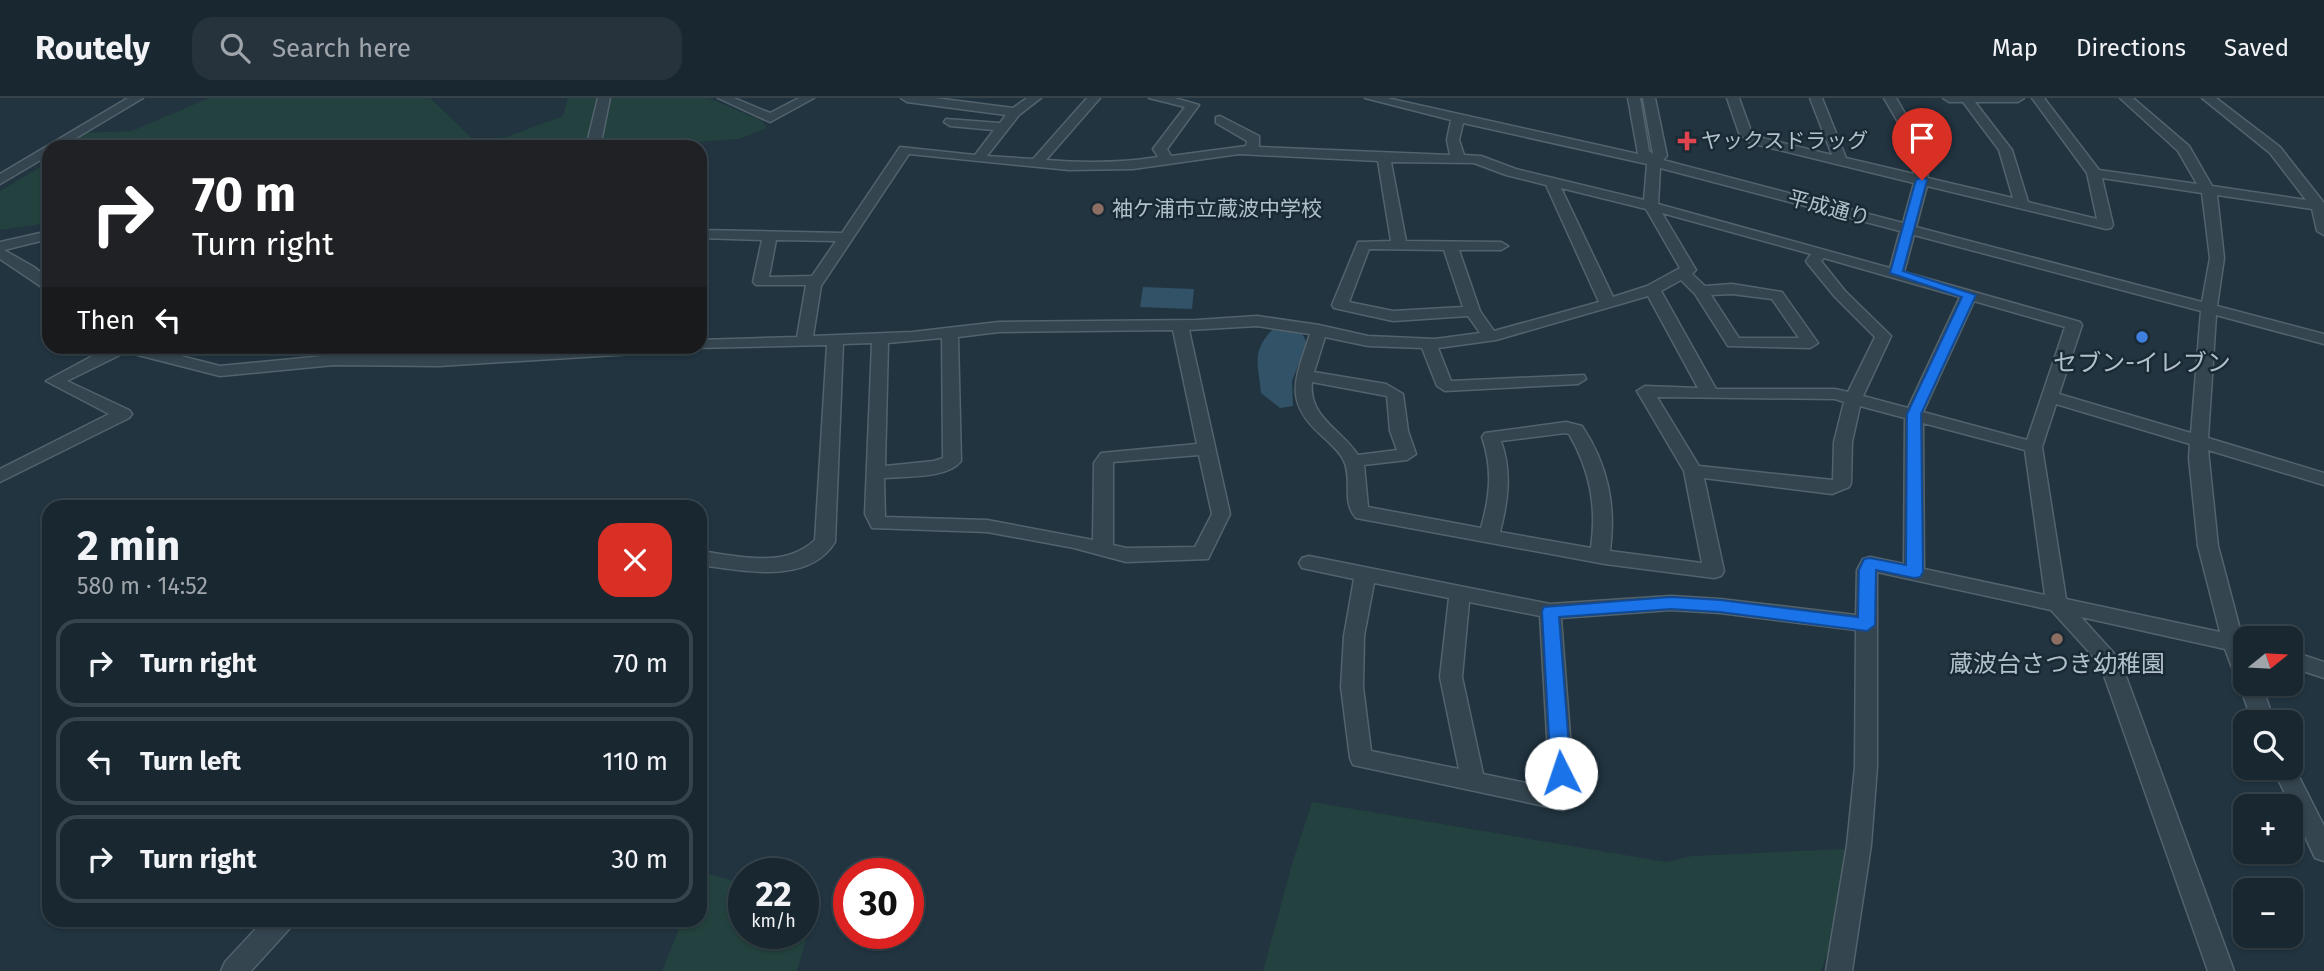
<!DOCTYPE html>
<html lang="en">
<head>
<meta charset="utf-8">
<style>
  body { margin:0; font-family:"Fira Sans","Noto Sans JP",sans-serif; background:#26333c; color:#f1f3f6; height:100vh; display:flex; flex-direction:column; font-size:26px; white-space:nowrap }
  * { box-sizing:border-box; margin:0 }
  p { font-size:23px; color:#9fa5ab }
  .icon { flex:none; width:38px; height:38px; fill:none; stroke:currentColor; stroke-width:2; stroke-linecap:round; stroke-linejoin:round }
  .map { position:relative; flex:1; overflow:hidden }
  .panel { position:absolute; left:42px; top:402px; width:665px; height:427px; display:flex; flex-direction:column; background:#192730; border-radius:21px; box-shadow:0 2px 5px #0004,0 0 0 2px #37444c }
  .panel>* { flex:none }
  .guide { position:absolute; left:42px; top:42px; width:665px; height:214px; border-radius:21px; box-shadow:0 2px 5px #0004,0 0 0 2px #37444c; background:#202124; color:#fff; overflow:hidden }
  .needle { width:46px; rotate:72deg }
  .fabs { position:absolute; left:2233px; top:528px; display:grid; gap:14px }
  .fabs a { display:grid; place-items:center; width:70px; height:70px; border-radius:14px; background:#192730; box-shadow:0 2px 5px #0004,0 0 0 2px #37444c; font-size:35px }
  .speed { position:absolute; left:728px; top:760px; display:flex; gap:14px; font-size:35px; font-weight:700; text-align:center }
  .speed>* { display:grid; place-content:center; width:91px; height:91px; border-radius:50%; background:#192730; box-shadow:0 2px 5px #0004,0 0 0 2px #37444c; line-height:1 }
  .speed small { font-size:18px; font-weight:400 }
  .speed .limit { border:10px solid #d22; background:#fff; color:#111 }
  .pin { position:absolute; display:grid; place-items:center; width:60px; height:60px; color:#fff; margin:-72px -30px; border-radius:50% 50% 50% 0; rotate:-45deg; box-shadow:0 0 7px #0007 }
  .pin .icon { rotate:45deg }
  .me { position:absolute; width:77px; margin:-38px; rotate:356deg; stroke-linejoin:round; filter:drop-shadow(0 0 5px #0008) }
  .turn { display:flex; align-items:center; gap:24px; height:147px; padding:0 35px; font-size:32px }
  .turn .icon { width:91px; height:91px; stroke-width:2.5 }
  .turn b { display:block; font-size:49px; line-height:60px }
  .then { display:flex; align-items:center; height:66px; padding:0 35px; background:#0003; gap:14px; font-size:26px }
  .round { display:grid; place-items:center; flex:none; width:74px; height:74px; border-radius:21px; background:#26333c }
  .headline { display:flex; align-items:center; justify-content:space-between; height:119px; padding:0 35px }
  h1 { font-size:42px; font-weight:700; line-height:52px }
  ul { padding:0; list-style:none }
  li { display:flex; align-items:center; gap:21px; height:88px; margin:0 14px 10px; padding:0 21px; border:4px solid #37444c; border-radius:21px }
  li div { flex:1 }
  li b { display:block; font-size:26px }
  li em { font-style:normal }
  header { display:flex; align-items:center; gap:42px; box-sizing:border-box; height:98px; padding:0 35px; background:#192730; border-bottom:2px solid #37444c }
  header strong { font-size:33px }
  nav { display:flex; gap:38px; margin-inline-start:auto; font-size:24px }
  .search { width:490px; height:63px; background:#26333c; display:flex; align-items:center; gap:18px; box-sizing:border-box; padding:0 24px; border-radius:21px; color:#9fa5ab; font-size:26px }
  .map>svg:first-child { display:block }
  .green { fill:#23413e }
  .water { fill:#315267 }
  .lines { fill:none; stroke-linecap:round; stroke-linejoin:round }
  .minor-casing { stroke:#53636d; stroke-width:3 }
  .minor { fill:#354550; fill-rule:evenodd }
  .route { fill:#1a73e8; stroke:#114b97; stroke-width:2 }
  .health-dot { fill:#e0444e; stroke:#1a2a34; stroke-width:2.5 }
  .education-dot { fill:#8d6e63; stroke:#1a2a34; stroke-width:2.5 }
  .shop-dot { fill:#3f7fe0; stroke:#1a2a34; stroke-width:2.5 }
  .labels { text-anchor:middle; stroke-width:5; stroke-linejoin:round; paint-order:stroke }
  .far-poi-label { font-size:21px; fill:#b1c0cb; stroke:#1a2a34; text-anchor:start }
  .far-street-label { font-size:21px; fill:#b1c0cb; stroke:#1a2a34 }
  .poi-label { font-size:24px; fill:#b1c0cb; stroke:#1a2a34 }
</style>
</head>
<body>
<header>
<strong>Routely</strong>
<div class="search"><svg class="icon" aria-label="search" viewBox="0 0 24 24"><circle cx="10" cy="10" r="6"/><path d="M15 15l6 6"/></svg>Search here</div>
<nav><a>Map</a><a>Directions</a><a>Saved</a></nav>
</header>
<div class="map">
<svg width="2324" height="873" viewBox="0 0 2324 873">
  <rect width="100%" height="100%" fill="#213440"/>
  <g class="green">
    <path d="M 209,0 L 430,0 L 474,42 L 506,39 L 563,18 L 568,0 L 709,0 L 762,23 L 767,30 L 739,41 L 625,49 L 69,49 L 84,35 L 132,33 Z"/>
    <path d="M 49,64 L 49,125 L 0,132 L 0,93 Z"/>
    <path d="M 1312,704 L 1666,764 L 1692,758 L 1865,750 L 1821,873 L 1263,873 L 1292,766 Z"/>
    <path d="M 702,774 L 744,786 L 744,835 L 803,835 L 803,803 L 816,806 L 797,873 L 662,873 L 682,823 L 700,822 Z"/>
  </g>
  <g class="water">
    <path d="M 1143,189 L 1194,191 L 1192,211 L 1140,209 Z"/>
    <path d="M 1274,230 L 1301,233 L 1307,245 L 1292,283 L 1293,308 L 1280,310 L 1261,295 C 1258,265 1251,253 1274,230 Z"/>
  </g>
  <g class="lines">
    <g class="minor-casing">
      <g id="minor">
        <path d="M 128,0 L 143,0 L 61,49 L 49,49 L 49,57 L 0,86 L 0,76 Z"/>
        <path d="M 598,0 L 610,0 L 600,49 L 586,49 Z"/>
        <path d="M 718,0 L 734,0 L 770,15 L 799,0 L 814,0 L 770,24 Z"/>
        <path d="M 901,0 L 935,0 L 1013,10 L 1027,0 L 1041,0 L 1019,17 L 987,58 L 1033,61 L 1087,0 L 1100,0 L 1046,62 C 1084,65 1121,65 1158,59 L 1153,51 L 1185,9 L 1149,0 L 1175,0 L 1199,7 L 1167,51 L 1171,58 L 1246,48 L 1247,43 L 1216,25 L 1216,19 L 1220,18 L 1259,38 L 1259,49 L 1450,57 L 1447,42 L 1451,22 L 1365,0 L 1387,0 L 1638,56 L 1628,0 L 1640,0 L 1649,53 L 1653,56 L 1643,0 L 1655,0 L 1667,58 L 1663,62 L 1903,125 L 1914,85 L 1750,45 L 1739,35 L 1727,0 L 1739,0 L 1751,33 L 1759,39 L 1832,57 L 1810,0 L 1822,0 L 1846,60 L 1914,76 L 1906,38 L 1884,0 L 1896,0 L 1918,38 L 1928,80 L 2013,100 L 1999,52 L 1963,4 L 1949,4 L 1943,0 L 2024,0 L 2018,4 L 1975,4 L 2012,52 L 2028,104 L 2097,121 L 2087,75 L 2032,0 L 2044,0 L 2099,72 L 2197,86 L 2178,53 L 2120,0 L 2133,0 L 2189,48 L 2212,88 L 2306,102 L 2270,55 L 2202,0 L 2216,0 L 2280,49 L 2324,105 L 2324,137 L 2317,133 L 2312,111 L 2217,97 L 2224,160 L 2217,208 L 2324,236 L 2324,246 L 2216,217 L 2208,340 L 2324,375 L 2324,387 L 2208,352 L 2218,448 L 2242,539 L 2250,541 L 2245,541 L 2245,586 L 2261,586 L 2275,625 L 2253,625 L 2239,586 L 2241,582 L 2234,575 L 2225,551 L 2081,519 L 2120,562 L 2234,873 L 2208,873 L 2100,566 L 2051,512 L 1877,474 L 1877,669 L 1871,747 L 1852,873 L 1826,873 L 1847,747 L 1855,669 L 1856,532 L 1720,515 L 1671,512 L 1561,520 L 1575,702 L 1571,709 L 1563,712 L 1353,667 L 1350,660 L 1341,589 L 1344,538 L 1354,481 L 1302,470 L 1299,465 L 1302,460 L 1309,458 L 1550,506 L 1671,498 L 1720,501 L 1856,517 L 1857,472 L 1863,461 L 1870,459 L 1904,466 L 1905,320 L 1860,308 L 1852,344 L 1851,385 L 1849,389 L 1832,396 L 1704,380 L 1724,473 L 1721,478 L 1714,480 L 1605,466 L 1356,420 C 1341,403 1353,383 1344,363 C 1339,352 1327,343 1319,335 C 1282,301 1297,278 1310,236 L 1257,228 L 1189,232 L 1230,416 L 1208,461 L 1126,464 L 1074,450 L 987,434 L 872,430 L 865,416 L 872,245 L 843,246 L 835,444 C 808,488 741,472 700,467 L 700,453 C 739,458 784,471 815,442 L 827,247 L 694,250 L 693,248 L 700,248 L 700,242 L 797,239 L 806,187 L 756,187 L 753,184 L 762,142 L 700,140 L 700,132 L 842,135 L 900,49 L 975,57 L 994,32 L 950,28 L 944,24 L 946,21 L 1000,25 L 1006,17 L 907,4 ZM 1463,25 L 1647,66 L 1644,102 L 1516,71 L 1481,58 L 1464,57 L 1459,42 ZM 909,56 L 1069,72 L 1133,71 L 1239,56 L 1378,63 L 1391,143 L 1358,144 L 1332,207 L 1334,210 L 1393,223 L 1468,218 L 1480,235 L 1435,241 L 1368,238 L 1319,227 L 1257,218 L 1197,222 L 999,224 L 912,234 L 813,238 L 821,188 ZM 1391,64 L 1474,65 L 1506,77 L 1546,87 L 1599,204 L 1494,233 L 1480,213 L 1459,152 L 1501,152 L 1508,148 L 1501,144 L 1406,143 ZM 1660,70 L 1900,133 L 1890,170 L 1658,106 ZM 2102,80 L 2202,95 L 2210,160 L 2202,204 L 1916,129 L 1927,88 L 2106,131 L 2111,130 L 2113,127 ZM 1561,90 L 1646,111 L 1680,170 L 1647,188 L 1613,199 ZM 1662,115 L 1811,156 L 1806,163 L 1808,166 L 1835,199 L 1875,239 L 1848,294 L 1835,291 L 1716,291 L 1661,193 L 1681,182 L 1695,196 L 1728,248 L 1810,250 L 1818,245 L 1782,194 L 1732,186 L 1705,188 L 1692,176 L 1696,172 ZM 1914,137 L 2201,213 L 2191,335 L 2059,296 L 2082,227 L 2080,224 L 1904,174 ZM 776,142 L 836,143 L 812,178 L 769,179 ZM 1369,151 L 1444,152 L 1463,209 L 1393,213 L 1349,204 ZM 1824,160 L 1960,199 L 1908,310 L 1863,298 L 1891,238 L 1845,193 L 1821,163 ZM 1732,196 L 1772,201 L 1799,240 L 1739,240 L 1711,197 ZM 1648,198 L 1698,290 L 1645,288 L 1637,293 L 1684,373 L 1702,465 L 1610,453 C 1616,407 1608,367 1582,328 L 1566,324 L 1485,335 L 1482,339 C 1493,371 1490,398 1481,430 L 1368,409 L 1364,367 L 1407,362 L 1416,356 L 1408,333 L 1403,296 L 1386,286 L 1314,274 L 1325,239 L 1368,248 L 1422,250 L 1437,288 L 1445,293 L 1578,286 L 1586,281 L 1584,277 L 1451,283 L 1438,250 L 1496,242 ZM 1974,203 L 2065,229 L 2027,342 L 1923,314 ZM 1173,232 L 1197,346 L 1101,355 L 1094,365 L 1093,442 L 987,422 L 885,419 L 884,380 C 906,378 947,381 961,363 L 958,239 L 999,234 ZM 942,240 L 943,360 L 934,363 L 885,368 L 888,245 ZM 1312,284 L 1387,298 L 1390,333 L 1397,352 L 1358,357 C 1341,331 1308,319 1312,284 ZM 1657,299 L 1835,301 L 1844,304 L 1834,344 L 1833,382 L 1699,368 ZM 2056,306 L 2190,346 L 2189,360 L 2198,448 L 2220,534 L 2066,501 L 2042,349 ZM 1923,325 L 2025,352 L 2045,497 L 1924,471 ZM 1565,335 L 1569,336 C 1590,372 1597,408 1591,450 L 1500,434 C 1508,403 1512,374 1501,343 ZM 1199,357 L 1212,416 L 1195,449 L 1126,450 L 1113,447 L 1113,364 ZM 1374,485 L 1449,500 L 1440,579 L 1459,671 L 1371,653 L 1363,589 L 1364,538 ZM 1469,504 L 1540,518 L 1550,690 L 1483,676 L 1462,579 Z"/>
        <path d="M 49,133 L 49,141 L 4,152 L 34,169 L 49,181 L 49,194 L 0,161 L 0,144 Z"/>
        <path d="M 111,248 L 142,248 L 220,268 L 334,257 L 439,258 L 595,248 L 690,248 L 682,253 L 439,268 L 334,267 L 220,278 L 126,254 L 67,283 L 129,312 L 132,316 L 129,320 L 0,384 L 0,371 L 109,316 L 46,283 Z"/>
        <path d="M 2291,553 L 2324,564 L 2324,580 L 2291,569 Z"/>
        <path d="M 2291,663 L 2324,728 L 2324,763 L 2315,760 L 2273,670 L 2291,670 Z"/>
        <path d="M 264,822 L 293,822 L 290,830 L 251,873 L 221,873 L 225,864 Z"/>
      </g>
    </g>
    <use href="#minor" class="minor"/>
  </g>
  <path class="route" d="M 1922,79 L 1927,82 L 1903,173 L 1976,197 L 1921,316 L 1923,474 L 1920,479 L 1914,480 L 1876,472 L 1875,527 L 1867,533 L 1720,514 L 1671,511 L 1559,519 L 1571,675 L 1568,680 L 1561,682 L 1554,680 L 1551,675 L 1542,513 L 1544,509 L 1671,499 L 1720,502 L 1858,519 L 1859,472 L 1864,461 L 1870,460 L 1906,467 L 1907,316 L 1962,199 L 1890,175 L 1916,82 Z"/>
  <path class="health-dot" d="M1683.5 32.5h7v7h7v7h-7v7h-7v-7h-7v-7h7z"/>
  <g class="education-dot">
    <circle cx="1098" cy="111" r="7"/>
    <circle cx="2057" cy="541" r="7"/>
  </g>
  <circle class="shop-dot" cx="2142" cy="239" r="7"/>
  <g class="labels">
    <g class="far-poi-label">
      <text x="1701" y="50">ヤックスドラッグ</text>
      <text x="1112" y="118">袖ケ浦市立蔵波中学校</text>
    </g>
    <g class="far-street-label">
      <text transform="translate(1829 110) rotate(15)" y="7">平成通り</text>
    </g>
    <g class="poi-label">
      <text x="2142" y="273">セブン-イレブン</text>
      <text x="2057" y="574">蔵波台さつき幼稚園</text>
    </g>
  </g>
</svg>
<div class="fabs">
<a><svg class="needle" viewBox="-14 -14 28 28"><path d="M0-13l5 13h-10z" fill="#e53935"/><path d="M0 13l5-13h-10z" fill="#9fa5ab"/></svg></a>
<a><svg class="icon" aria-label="search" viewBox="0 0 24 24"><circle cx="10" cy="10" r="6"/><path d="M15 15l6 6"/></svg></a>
<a>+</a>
<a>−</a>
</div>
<div class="speed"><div>22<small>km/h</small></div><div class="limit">30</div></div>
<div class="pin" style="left:1922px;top:82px;background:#d93025"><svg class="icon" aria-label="arrive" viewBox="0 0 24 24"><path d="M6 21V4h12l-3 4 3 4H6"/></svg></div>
<svg class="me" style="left:1561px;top:675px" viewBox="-20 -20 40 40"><circle r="19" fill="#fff"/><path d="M0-13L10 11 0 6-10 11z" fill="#1a73e8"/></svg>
<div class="guide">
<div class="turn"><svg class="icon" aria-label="right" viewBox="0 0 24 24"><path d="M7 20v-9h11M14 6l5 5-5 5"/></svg><div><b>70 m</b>Turn right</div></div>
<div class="then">Then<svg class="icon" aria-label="left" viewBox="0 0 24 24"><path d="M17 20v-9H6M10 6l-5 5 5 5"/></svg></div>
</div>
<section class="panel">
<div class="headline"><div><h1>2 min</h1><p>580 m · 14:52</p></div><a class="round" style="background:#d93025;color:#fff"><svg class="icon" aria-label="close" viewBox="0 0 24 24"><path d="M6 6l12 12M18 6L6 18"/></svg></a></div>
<ul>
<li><svg class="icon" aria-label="right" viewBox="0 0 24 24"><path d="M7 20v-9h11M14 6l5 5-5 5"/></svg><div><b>Turn right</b></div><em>70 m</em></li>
<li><svg class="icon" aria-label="left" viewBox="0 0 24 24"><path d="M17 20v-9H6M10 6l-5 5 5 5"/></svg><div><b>Turn left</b></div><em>110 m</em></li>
<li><svg class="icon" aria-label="right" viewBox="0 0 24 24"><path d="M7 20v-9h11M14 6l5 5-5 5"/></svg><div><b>Turn right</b></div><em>30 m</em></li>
</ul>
</section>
</div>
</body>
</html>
